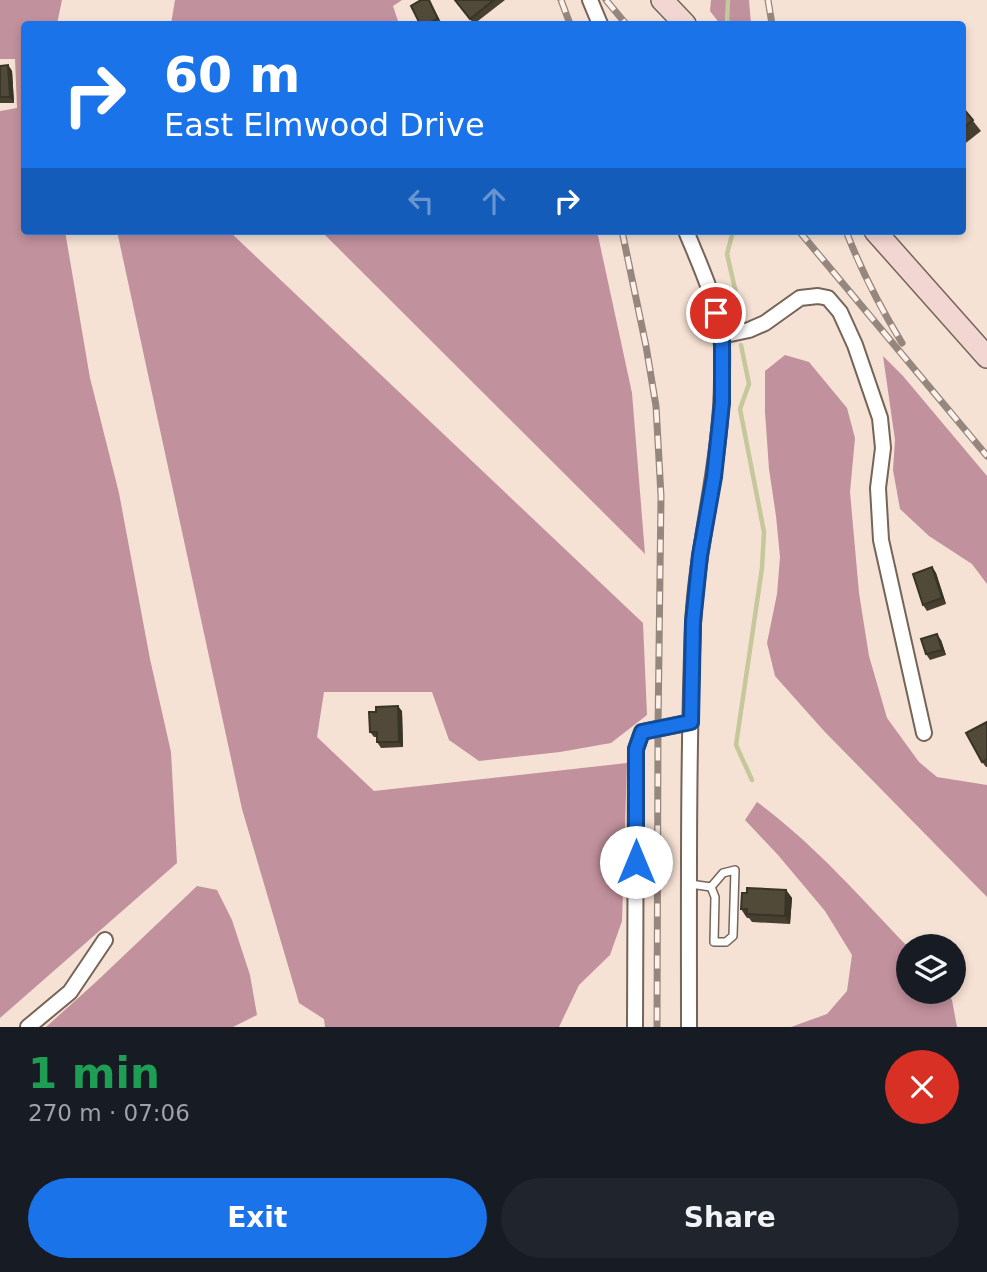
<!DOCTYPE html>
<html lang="en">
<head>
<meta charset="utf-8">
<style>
  body { margin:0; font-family:"DejaVu Sans",sans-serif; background:#20242c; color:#f1f3f6; height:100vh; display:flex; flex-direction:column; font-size:26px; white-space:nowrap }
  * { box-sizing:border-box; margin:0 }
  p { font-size:23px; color:#9ea1a6 }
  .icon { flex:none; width:38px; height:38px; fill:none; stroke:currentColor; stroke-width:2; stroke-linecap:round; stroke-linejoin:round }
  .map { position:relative; height:1027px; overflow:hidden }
  .panel { display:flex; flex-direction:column; background:#171b24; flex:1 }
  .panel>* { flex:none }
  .top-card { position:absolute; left:21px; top:21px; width:945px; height:214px; border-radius:7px; box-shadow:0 4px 10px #0003; background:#1a73e8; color:#fff; overflow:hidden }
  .fabs { position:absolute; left:896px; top:934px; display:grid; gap:14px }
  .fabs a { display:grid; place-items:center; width:70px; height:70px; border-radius:50%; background:#171b24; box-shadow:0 4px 10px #0003; font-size:35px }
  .pin { position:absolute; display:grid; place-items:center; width:60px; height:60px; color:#fff; margin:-30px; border:4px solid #fff; border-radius:50%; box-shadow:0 2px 7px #0007 }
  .me { position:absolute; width:77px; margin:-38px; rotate:0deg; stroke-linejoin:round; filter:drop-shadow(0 0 5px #0008) }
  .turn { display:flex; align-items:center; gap:24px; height:147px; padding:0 28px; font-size:32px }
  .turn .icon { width:91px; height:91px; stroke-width:2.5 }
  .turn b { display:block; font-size:49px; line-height:60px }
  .lanes { display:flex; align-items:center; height:66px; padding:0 28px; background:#0003; justify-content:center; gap:35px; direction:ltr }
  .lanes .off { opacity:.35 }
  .round { display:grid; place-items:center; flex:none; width:74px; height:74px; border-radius:37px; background:#20242c }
  .headline { display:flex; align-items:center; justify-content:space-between; height:119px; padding:0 28px }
  h1 { font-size:42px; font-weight:600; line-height:52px; color:#1e9e55 }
  .cta { display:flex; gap:14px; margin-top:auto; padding:14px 28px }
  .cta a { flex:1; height:80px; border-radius:42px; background:#1a73e8; color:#fff; font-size:28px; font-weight:600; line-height:80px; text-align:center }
  .cta a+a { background:#20242c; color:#f1f3f6 }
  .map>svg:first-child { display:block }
  .forest { fill:#c1919d }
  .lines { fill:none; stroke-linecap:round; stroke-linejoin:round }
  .stream { stroke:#c4c89a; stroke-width:4.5 }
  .lane-casing { stroke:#756458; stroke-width:10 }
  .street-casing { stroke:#756458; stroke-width:18 }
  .secondary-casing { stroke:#756458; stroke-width:24 }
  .lane { stroke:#fff; stroke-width:7 }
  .street { stroke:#fff; stroke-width:14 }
  .secondary { stroke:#f2d6d2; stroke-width:21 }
  .rail-casing { stroke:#95877e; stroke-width:7 }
  .rail { stroke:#fdf1e9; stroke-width:4.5; stroke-dasharray:13; stroke-linecap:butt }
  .wall { fill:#474031 }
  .shaded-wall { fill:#393428 }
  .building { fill:#524a39; stroke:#393428; stroke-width:2 }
  .route-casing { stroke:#114b97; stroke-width:18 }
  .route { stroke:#1a73e8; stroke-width:12 }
</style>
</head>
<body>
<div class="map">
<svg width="987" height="1027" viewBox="0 0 987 1027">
  <rect width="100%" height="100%" fill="#f6e2d4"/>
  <g class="forest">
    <path d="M 0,0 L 62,0 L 57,24 L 24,24 L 24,231 L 65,231 L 90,378 L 119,493 L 150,659 L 171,752 L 177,863 L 0,1018 L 0,111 L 17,108 L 15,59 L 0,59 Z"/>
    <path d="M 175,0 L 402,0 L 393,6 L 399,24 L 171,24 Z"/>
    <path d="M 711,0 L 749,0 L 751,24 L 720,24 L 710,11 Z"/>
    <path d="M 117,231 L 229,231 L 643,623 L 647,715 L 611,743 L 560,752 L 479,761 L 449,740 L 432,692 L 324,692 L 317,737 L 374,791 L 627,763 L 622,921 L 610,955 L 579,985 L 559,1027 L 325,1027 L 324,1019 L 299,1003 L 242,809 Z"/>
    <path d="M 321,231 L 597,231 L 632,393 L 645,554 Z"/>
    <path d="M 785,355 L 809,362 L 847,408 L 855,438 L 850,492 L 859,593 L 869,656 L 887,718 L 919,762 L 937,777 L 987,785 L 987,897 L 824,731 L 775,676 L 767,643 L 777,594 L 780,557 L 776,516 L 769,469 L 765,412 L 765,371 Z"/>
    <path d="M 883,356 L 903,376 L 987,476 L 987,584 L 972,564 L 929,536 L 900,509 L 893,470 L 895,440 Z"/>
    <path d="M 757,802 C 813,843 860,897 908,947 L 908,992 L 946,992 L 952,1000 L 957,1027 L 791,1027 L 827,1014 L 847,991 L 852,955 L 825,911 L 778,855 L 745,820 Z"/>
    <path d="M 197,886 L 217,890 L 232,920 L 250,975 L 257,1015 L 233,1027 L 46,1027 L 97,981 Z"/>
  </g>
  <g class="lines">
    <g class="stream">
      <path d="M 727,24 L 728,0"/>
      <path d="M 731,231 L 732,235 L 727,254 L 739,306 L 736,327"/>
      <path d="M 741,345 L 749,384 L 740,409 L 764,532 L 762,568 L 736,745 L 752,780"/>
    </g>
    <g class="lane-casing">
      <g id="lane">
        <path d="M 735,870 L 733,936 L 726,942 L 714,942 L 715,897 L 711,887 L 723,873 Z"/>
        <path d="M 690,884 L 711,887"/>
      </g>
    </g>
    <g class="street-casing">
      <g id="street">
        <path d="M 590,0 L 600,24"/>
        <path d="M 686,231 C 699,263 717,301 721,336 C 723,348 722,361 722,373 C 723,458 697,540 693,625 C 688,759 689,893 689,1027"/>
        <path d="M 721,336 L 749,330 L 765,323 L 800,298 L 818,296 L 828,298 L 840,312 L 855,345 L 880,418 L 883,448 L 878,488 L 881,540 L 924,733"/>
        <path d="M 28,1027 L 70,992 L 105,940"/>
        <path d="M 635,1027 L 636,749 L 642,732 L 691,722"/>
      </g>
    </g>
    <g class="secondary-casing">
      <g id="secondary">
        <path d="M 662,0 L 685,24"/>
        <path d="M 875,231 L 987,357"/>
      </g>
    </g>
    <use href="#lane" class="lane"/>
    <use href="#street" class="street"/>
    <use href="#secondary" class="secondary"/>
    <g class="rail-casing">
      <g id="rail">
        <path d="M 561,0 L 570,24"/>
        <path d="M 606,0 L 626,24"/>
        <path d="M 768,0 L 772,24"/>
        <path d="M 622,231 L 646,346 L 656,406 L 661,496 L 658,729 L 657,1027"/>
        <path d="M 799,231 L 987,456"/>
        <path d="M 846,231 C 861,270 880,307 902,343"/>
      </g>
    </g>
    <use href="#rail" class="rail"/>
  </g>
  <g class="wall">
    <path d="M 421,0 L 429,0 L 442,24 L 420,24 Z"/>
    <path d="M 454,0 L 505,0 L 474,24 Z"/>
    <path d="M 8,65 L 12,71 L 14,103 L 0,103 L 0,66 Z"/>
    <path d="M 962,107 L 981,131 L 962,146 Z"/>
    <path d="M 932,567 L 936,573 L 946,604 L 927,611 L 923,605 Z"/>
    <path d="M 941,640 L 946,655 L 930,660 L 926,654 Z"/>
    <path d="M 402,711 L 403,747 L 381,748 L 377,742 L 377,737 L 374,737 L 370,732 Z"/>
    <path d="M 987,722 L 987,767 L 986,767 L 982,762 Z"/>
    <path d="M 786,890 L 792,898 L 790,924 L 752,922 L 749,918 L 747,918 L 741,909 Z"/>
  </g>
  <g class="shaded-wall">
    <path d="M 8,65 L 12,71 L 14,103 L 10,97 Z"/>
    <path d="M 932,567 L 936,573 L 946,604 L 942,598 Z"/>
    <path d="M 937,634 L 941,640 L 946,655 L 942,650 Z"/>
    <path d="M 398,706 L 402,711 L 403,747 L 399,742 Z"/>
    <path d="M 786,890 L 792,898 L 790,924 L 785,916 Z"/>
  </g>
  <g class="building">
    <path d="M 421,0 L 429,0 L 438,19 L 426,24 L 420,24 L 411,6 Z"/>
    <path d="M 455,0 L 494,0 L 470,19 Z"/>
    <path d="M 8,65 L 10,97 L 0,97 L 0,66 Z"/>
    <path d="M 962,107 L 973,120 L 962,129 Z"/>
    <path d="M 932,567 L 942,598 L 923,605 L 913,574 Z"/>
    <path d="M 937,634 L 942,650 L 926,654 L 921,639 Z"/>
    <path d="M 398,706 L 399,742 L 377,742 L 377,732 L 370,732 L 369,712 L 376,712 L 376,707 Z"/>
    <path d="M 987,722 L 987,759 L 982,762 L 966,733 Z"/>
    <path d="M 747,888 L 786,890 L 785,916 L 746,914 L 747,909 L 741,909 L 742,893 L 747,893 Z"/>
  </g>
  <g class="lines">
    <g class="route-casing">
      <path id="route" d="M 636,862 L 636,749 L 642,732 L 691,722 L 693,622 L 700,555 L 714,477 L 722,403 L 722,336 L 716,313"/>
    </g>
    <use href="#route" class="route"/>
  </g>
</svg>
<div class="fabs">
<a><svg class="icon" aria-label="layers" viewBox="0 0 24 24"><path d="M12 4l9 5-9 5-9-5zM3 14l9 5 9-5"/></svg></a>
</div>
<div class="pin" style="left:716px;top:313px;background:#d93025"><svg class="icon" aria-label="arrive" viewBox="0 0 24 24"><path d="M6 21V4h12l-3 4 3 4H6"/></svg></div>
<svg class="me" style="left:636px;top:862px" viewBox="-20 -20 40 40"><circle r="19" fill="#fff"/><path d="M0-13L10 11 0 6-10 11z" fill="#1a73e8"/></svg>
<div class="top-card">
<div class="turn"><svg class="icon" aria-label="right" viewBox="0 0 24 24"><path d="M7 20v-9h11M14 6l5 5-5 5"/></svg><div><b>60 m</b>East Elmwood Drive</div></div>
<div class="lanes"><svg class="icon off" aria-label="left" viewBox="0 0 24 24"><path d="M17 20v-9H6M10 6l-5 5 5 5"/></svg><svg class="icon off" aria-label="ahead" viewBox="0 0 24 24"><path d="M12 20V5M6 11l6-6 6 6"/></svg><svg class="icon" aria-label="right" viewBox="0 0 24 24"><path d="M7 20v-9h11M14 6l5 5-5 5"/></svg></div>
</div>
</div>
<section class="panel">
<div class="headline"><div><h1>1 min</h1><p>270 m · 07:06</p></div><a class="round" style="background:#d93025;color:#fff"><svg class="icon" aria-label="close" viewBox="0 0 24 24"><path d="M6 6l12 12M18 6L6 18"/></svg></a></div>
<div class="cta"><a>Exit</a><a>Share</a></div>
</section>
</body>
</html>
